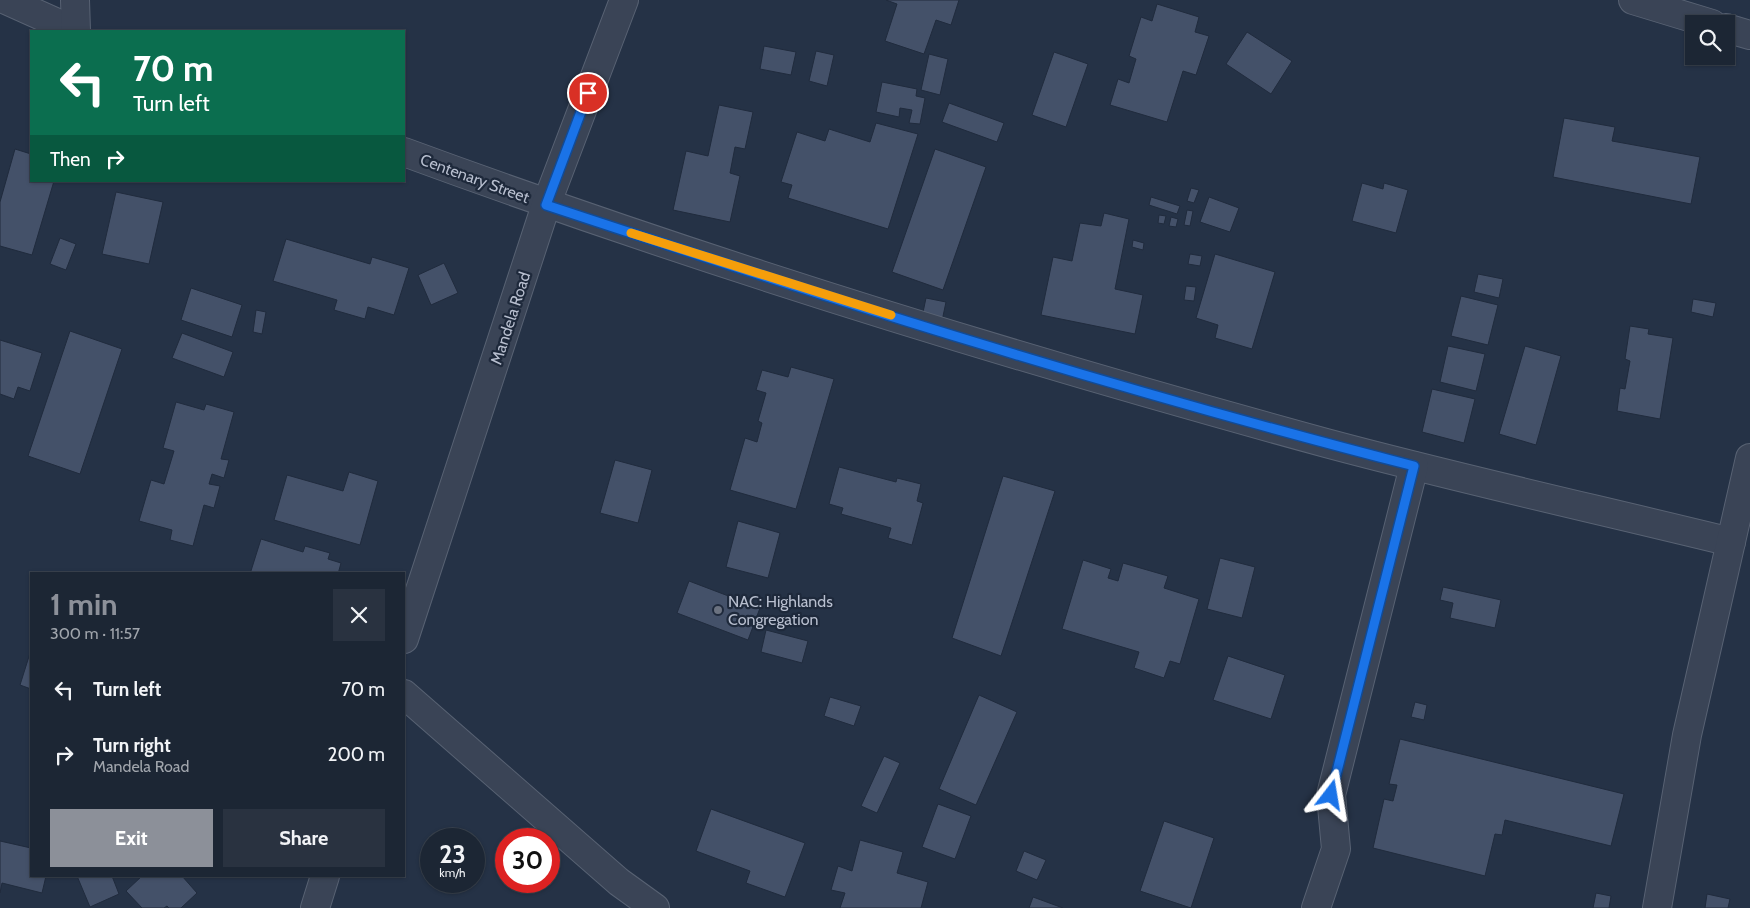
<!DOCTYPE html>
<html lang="en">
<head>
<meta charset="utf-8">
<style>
  body { margin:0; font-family:Cabin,sans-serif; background:#293240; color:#f1f3f6; height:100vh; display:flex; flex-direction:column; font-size:19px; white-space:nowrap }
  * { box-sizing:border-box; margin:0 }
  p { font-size:16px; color:#a0a5ac }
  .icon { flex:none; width:28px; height:28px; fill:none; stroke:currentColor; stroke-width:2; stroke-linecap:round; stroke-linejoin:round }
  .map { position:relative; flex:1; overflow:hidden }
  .side { position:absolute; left:30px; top:572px; width:375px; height:305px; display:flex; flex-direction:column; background:#1c2634; border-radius:0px; box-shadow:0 1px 4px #0004,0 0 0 1px #3a434f }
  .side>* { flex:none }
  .top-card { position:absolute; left:30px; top:30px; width:375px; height:152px; border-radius:0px; box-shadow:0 1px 4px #0004,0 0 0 1px #3a434f; background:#0b6e4f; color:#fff; overflow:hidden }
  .tools { position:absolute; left:1685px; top:15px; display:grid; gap:10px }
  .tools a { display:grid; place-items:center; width:50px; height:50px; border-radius:0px; background:#1c2634; box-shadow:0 1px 4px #0004,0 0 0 1px #3a434f; font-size:25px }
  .speed { position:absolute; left:420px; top:828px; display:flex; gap:10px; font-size:25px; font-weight:700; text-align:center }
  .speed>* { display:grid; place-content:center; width:65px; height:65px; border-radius:50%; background:#1c2634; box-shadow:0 1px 4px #0004,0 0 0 1px #3a434f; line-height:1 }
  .speed small { font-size:12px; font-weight:400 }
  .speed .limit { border:8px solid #d22; background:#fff; color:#111 }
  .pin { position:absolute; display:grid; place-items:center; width:42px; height:42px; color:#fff; margin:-21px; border:2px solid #fff; border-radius:50%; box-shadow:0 1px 5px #0007 }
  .me { position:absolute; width:55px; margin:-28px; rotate:14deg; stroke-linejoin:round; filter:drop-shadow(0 0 4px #0008) }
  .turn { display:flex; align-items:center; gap:18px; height:105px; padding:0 20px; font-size:22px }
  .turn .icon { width:65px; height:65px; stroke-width:2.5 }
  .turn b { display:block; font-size:35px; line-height:42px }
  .then { display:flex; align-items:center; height:48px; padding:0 20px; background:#0003; gap:10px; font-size:19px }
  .round { display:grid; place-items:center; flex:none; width:52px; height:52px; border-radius:0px; background:#293240 }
  .overview { display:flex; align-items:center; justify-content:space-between; height:85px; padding:0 20px }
  h1 { font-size:30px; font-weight:700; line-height:38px; color:#8c9099 }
  .primary-button { display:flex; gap:10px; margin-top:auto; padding:10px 20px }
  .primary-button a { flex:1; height:58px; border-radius:0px; background:#8c9099; color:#fff; font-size:20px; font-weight:700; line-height:58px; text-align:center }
  .primary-button a+a { background:#293240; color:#f1f3f6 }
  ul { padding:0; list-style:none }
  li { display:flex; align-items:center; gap:15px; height:65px; padding:0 20px }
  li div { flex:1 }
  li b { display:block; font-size:19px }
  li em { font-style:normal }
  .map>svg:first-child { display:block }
  .building { fill:#445169; stroke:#202b3d }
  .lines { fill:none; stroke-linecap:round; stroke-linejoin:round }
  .minor-casing { stroke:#586273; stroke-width:30 }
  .minor { stroke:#3a4456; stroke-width:28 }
  .route-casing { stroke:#114b97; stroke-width:12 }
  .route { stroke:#1a73e8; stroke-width:9 }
  .slow { stroke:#f59e0b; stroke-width:9 }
  .worship-dot { fill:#6b7280; stroke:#1e293b; stroke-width:2 }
  .labels { text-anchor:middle; stroke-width:4.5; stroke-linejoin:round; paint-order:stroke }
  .street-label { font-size:16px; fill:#b8bfcf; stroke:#1e293b }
  .poi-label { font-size:16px; fill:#b8bfcf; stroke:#1e293b; text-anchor:start }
</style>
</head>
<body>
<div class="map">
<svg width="1750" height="908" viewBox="0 0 1750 908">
  <rect width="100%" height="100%" fill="#253246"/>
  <g class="building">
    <path d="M 886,0 L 959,0 L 951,25 L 936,20 L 924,54 L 885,41 L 897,4 Z"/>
    <path d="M 1157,4 L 1199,17 L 1195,32 L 1209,36 L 1196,75 L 1183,71 L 1167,122 L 1110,105 L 1118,79 L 1129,83 L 1136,59 L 1129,56 L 1141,17 L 1152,21 Z"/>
    <path d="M 1247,32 L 1292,61 L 1271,94 L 1226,64 Z"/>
    <path d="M 764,46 L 796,52 L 791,75 L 760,69 Z"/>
    <path d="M 816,51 L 834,55 L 827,86 L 809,81 Z"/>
    <path d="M 1054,52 L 1088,64 L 1066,127 L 1032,115 Z"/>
    <path d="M 929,54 L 948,59 L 940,95 L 921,90 Z"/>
    <path d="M 882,82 L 917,89 L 916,96 L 925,98 L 920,124 L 909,123 L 912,110 L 900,108 L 899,117 L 876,112 Z"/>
    <path d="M 949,103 L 1004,123 L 997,142 L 942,122 Z"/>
    <path d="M 719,105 L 753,112 L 745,149 L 735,147 L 730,173 L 740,176 L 730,222 L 673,210 L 686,151 L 708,156 Z"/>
    <path d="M 1564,118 L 1615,127 L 1612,141 L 1700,157 L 1691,204 L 1553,177 Z"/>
    <path d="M 876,123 L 918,134 L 888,229 L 788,198 L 792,185 L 781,182 L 797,132 L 825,141 L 829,129 L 870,142 Z"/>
    <path d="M 15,149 L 31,154 L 31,181 L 54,181 L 32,255 L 0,246 L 0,202 Z"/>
    <path d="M 935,149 L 986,167 L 943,290 L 892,272 Z"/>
    <path d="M 1362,183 L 1383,189 L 1384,183 L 1408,190 L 1396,233 L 1352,221 Z"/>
    <path d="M 1191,188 L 1199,190 L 1194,203 L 1187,201 Z"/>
    <path d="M 116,192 L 163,202 L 149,264 L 102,254 Z"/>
    <path d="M 1151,197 L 1180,206 L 1177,214 L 1149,205 Z"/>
    <path d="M 1209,197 L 1239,208 L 1230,232 L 1200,222 Z"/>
    <path d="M 1187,210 L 1193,211 L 1190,226 L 1184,225 Z"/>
    <path d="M 1104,213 L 1129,219 L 1115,289 L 1143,295 L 1135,334 L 1041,315 L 1053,257 L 1072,261 L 1080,223 L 1101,226 Z"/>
    <path d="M 1159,215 L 1166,216 L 1164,224 L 1158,223 Z"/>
    <path d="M 1171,217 L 1178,219 L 1176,227 L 1169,226 Z"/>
    <path d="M 60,238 L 76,244 L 66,270 L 50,264 Z"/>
    <path d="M 286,239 L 370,264 L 372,257 L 409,268 L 394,315 L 368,307 L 365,319 L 334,310 L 337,300 L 273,281 Z"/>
    <path d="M 1133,240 L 1144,243 L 1143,250 L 1132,247 Z"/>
    <path d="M 1190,254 L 1202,256 L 1200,266 L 1188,264 Z"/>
    <path d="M 1215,254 L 1275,272 L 1252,349 L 1215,338 L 1218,325 L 1196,318 Z"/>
    <path d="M 444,263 L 458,293 L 431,305 L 418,275 Z"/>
    <path d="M 1478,274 L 1503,279 L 1499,298 L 1474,292 Z"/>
    <path d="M 1186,286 L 1196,287 L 1194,301 L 1184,300 Z"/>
    <path d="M 191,288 L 242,305 L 232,337 L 181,320 Z"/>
    <path d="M 1461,296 L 1498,305 L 1488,345 L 1451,336 Z"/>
    <path d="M 926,298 L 946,302 L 942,321 L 922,317 Z"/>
    <path d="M 1693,299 L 1716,303 L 1713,317 L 1691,312 Z"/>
    <path d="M 256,310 L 266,312 L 262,334 L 253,332 Z"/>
    <path d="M 1630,326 L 1649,329 L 1648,334 L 1673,338 L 1660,419 L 1617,411 L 1620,388 L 1625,389 L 1630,361 L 1625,359 Z"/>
    <path d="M 70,331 L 122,349 L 80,474 L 28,456 Z"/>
    <path d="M 182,333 L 233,352 L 224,377 L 172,358 Z"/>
    <path d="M 0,340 L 42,353 L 30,391 L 18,387 L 14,399 L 0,394 Z"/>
    <path d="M 1448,346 L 1485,354 L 1476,391 L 1440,382 Z"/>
    <path d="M 1525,346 L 1561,356 L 1536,445 L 1499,434 Z"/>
    <path d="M 791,367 L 834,379 L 796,509 L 730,490 L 745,438 L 757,442 L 762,423 L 758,421 L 766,393 L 756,390 L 762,370 L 788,377 Z"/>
    <path d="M 1432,389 L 1475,399 L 1464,443 L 1422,432 Z"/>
    <path d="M 176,402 L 204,410 L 206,404 L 234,412 L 221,459 L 229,460 L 224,478 L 212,474 L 209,484 L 220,486 L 214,508 L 204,505 L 193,546 L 170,540 L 172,530 L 139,521 L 151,480 L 164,484 L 174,451 L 163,448 Z"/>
    <path d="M 615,460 L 652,470 L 638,523 L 600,513 Z"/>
    <path d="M 839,467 L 896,482 L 897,478 L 921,484 L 917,501 L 923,503 L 912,545 L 888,538 L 891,528 L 841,514 L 843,508 L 829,504 Z"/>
    <path d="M 349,472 L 378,481 L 360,545 L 274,520 L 287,475 L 343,491 Z"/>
    <path d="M 1003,476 L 1055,491 L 1001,656 L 952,638 Z"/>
    <path d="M 738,521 L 780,533 L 768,578 L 726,567 Z"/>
    <path d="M 261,539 L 303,552 L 305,546 L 330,553 L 328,559 L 341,563 L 338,574 L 250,574 Z"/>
    <path d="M 1220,558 L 1255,567 L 1242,618 L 1207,609 Z"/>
    <path d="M 1083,560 L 1111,569 L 1108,578 L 1118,581 L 1123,563 L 1168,576 L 1164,588 L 1199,599 L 1180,664 L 1170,661 L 1164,678 L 1134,668 L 1139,652 L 1062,629 Z"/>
    <path d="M 689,581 L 760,608 L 748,640 L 677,613 Z"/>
    <path d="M 1443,587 L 1501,600 L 1495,628 L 1450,618 L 1453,603 L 1440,600 Z"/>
    <path d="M 766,630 L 808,641 L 802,663 L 761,652 Z"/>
    <path d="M 31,650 L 31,689 L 20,685 Z"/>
    <path d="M 1228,656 L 1285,675 L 1271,719 L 1213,700 Z"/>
    <path d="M 979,695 L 1017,712 L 976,805 L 939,789 Z"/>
    <path d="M 830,697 L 861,706 L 854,726 L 824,716 Z"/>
    <path d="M 1415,702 L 1427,705 L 1424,720 L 1411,717 Z"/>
    <path d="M 1400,739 L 1624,794 L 1611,846 L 1505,820 L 1502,835 L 1495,834 L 1485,876 L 1373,848 L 1384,799 L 1393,801 L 1397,785 L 1389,784 Z"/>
    <path d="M 884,756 L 900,763 L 877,813 L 861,806 Z"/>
    <path d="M 938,804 L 971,816 L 955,859 L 922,847 Z"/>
    <path d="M 711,809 L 805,843 L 785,897 L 746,883 L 750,871 L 696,851 Z"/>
    <path d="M 1164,821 L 1214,838 L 1191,908 L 1140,891 Z"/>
    <path d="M 860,840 L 903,852 L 897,873 L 928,882 L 921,908 L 840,908 L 845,893 L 831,890 L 838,866 L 852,871 Z"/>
    <path d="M 0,841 L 31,848 L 31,876 L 46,876 L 42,893 L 2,883 L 0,893 Z"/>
    <path d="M 1024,851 L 1046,860 L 1037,880 L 1016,871 Z"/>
    <path d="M 77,876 L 112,876 L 119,894 L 90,907 Z"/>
    <path d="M 142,876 L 182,876 L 197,893 L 181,908 L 169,908 L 167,906 L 164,908 L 142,908 L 126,891 Z"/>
    <path d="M 1596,893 L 1611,896 L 1609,908 L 1593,908 Z"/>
    <path d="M 1707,894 L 1730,899 L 1728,908 L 1705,908 Z"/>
    <path d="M 1033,897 L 1063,908 L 1029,908 Z"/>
  </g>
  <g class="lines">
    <g class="minor-casing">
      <g id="minor">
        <path d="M 6,0 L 75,31"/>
        <path d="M 75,0 L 76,31"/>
        <path d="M 1633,0 L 1712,24"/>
        <path d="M 1726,28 L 1750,35"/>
        <path d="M 404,152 C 706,263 1015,358 1326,443 C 1460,479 1596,509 1731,542"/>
        <path d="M 404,639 L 546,205 L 624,0"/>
        <path d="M 404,694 L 619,882 L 655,908"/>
        <path d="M 315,908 L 325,876"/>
        <path d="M 1316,908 L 1336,849 L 1331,795 L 1414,466"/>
        <path d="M 1657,908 L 1687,735 L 1750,458"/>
      </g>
    </g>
    <use href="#minor" class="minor"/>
  </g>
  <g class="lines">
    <g class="route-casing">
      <path id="route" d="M 588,93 L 546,205 C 833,300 1121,391 1414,466 L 1331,795"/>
    </g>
    <use href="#route" class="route"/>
    <path class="slow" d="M 631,233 L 891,315"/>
  </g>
  <circle class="worship-dot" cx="718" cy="610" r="5"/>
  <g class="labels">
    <g class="street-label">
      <text transform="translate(475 178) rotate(20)" y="6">Centenary Street</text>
      <text transform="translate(510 318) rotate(-72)" y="6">Mandela Road</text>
    </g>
    <g class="poi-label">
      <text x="728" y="607">NAC: Highlands<tspan x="728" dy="18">Congregation</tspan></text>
    </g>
  </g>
</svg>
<div class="tools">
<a><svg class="icon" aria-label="search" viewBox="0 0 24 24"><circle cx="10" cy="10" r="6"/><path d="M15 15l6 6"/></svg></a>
</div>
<div class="speed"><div>23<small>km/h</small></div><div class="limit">30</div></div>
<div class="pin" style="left:588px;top:93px;background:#d93025"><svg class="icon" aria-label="arrive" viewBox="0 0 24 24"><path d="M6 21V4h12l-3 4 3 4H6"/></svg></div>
<svg class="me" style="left:1331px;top:795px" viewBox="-20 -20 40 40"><path d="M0-17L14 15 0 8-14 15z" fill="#1a73e8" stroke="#fff" stroke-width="4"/></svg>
<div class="top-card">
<div class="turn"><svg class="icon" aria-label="left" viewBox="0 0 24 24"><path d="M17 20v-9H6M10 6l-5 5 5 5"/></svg><div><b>70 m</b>Turn left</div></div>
<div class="then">Then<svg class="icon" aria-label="right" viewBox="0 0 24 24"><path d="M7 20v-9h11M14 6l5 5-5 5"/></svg></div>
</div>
<section class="side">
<div class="overview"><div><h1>1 min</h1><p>300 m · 11:57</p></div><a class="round"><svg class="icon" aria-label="close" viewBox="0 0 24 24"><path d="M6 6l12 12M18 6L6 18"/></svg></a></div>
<ul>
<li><svg class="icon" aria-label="left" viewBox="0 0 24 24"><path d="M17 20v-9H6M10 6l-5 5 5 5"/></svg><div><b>Turn left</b></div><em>70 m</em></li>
<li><svg class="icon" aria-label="right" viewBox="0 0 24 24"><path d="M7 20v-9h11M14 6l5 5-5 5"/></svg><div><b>Turn right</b><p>Mandela Road</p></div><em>200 m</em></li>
</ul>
<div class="primary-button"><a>Exit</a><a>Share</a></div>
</section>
</div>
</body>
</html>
